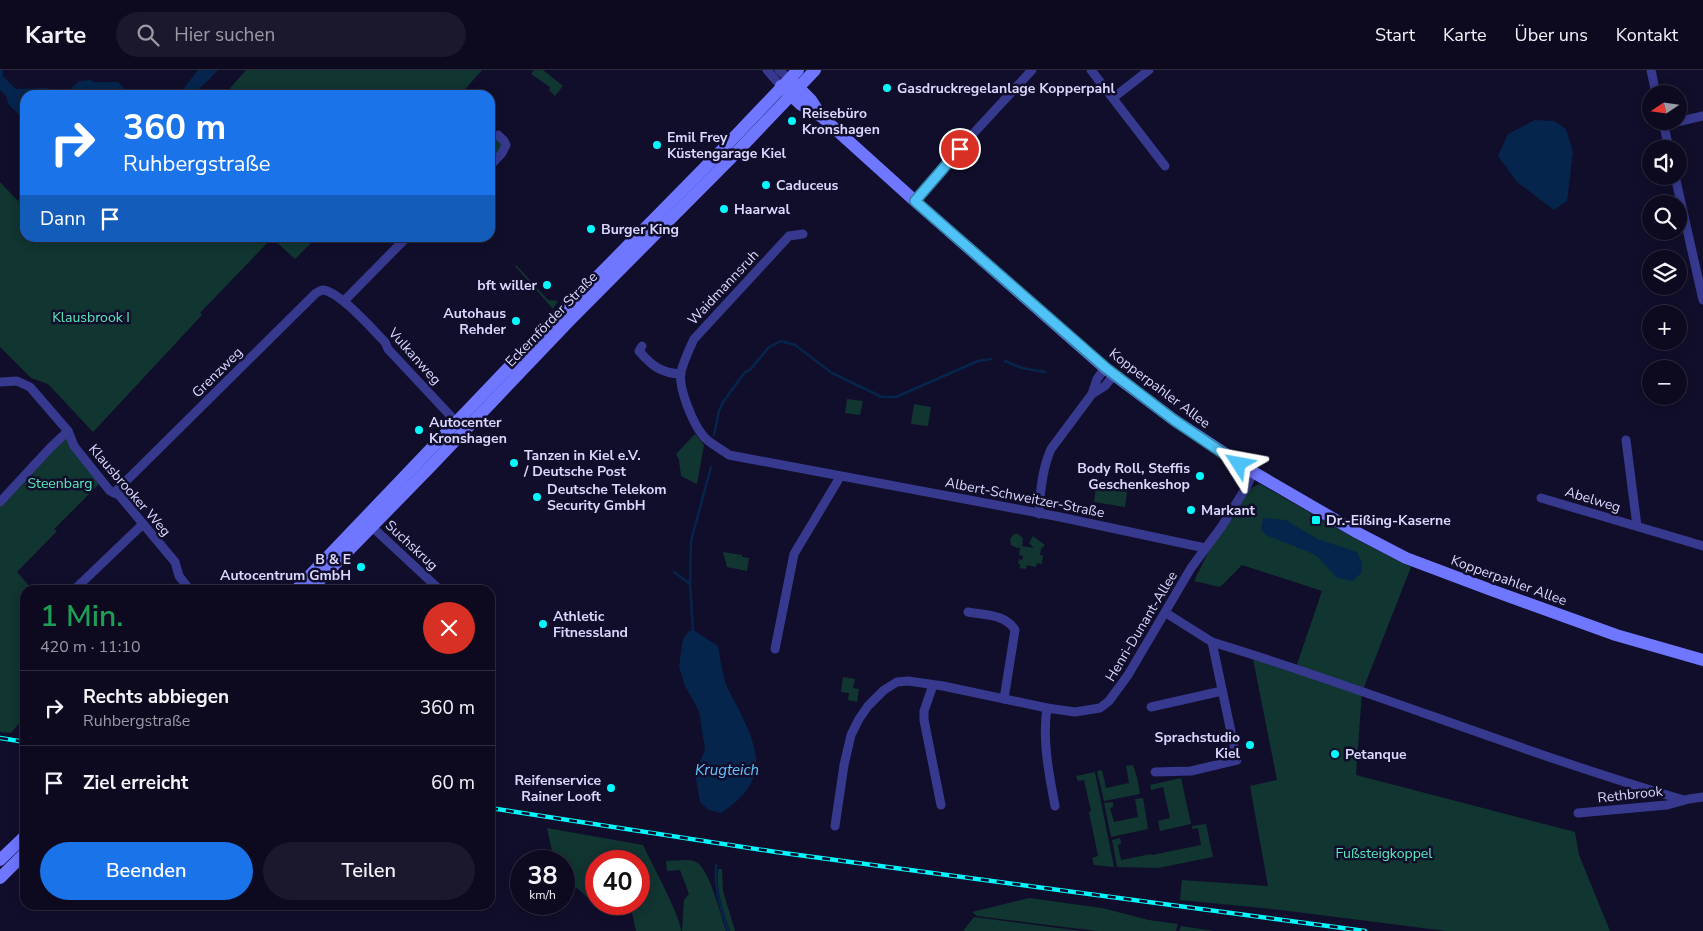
<!DOCTYPE html>
<html lang="de">
<head>
<meta charset="utf-8">
<style>
  body { margin:0; font-family:"Nunito Sans",sans-serif; background:#1b182d; color:#f1f3f6; height:100vh; display:flex; flex-direction:column; font-size:19px; white-space:nowrap }
  * { box-sizing:border-box; margin:0 }
  p { font-size:16px; color:#9a9aa5 }
  .icon { flex:none; width:28px; height:28px; fill:none; stroke:currentColor; stroke-width:2; stroke-linecap:round; stroke-linejoin:round }
  .map { position:relative; flex:1; overflow:hidden }
  .sheet { position:absolute; left:20px; top:515px; width:475px; height:325px; display:flex; flex-direction:column; background:#0d0a20; border-radius:15px; box-shadow:0 2px 12px #0003,0 0 0 1px #2d2b3e }
  .sheet>* { flex:none }
  .guide { position:absolute; left:20px; top:20px; width:475px; height:152px; border-radius:15px; box-shadow:0 2px 12px #0003,0 0 0 1px #2d2b3e; background:#1a73e8; color:#fff; overflow:hidden }
  .needle { width:32px; rotate:257deg }
  .controls { position:absolute; left:1642px; top:15px; display:grid; gap:10px }
  .controls a { display:grid; place-items:center; width:45px; height:45px; border-radius:50%; background:#0d0a20; box-shadow:0 2px 12px #0003,0 0 0 1px #2d2b3e; font-size:25px }
  .speed { position:absolute; left:510px; top:780px; display:flex; gap:10px; font-size:25px; font-weight:700; text-align:center }
  .speed>* { display:grid; place-content:center; width:65px; height:65px; border-radius:50%; background:#0d0a20; box-shadow:0 2px 12px #0003,0 0 0 1px #2d2b3e; line-height:1 }
  .speed small { font-size:12px; font-weight:400 }
  .speed .limit { border:8px solid #d22; background:#fff; color:#111 }
  .pin { position:absolute; display:grid; place-items:center; width:42px; height:42px; color:#fff; margin:-21px; border:2px solid #fff; border-radius:50%; box-shadow:0 1px 5px #0007 }
  .me { position:absolute; width:55px; margin:-28px; rotate:304deg; stroke-linejoin:round; filter:drop-shadow(0 0 4px #0008) }
  .turn { display:flex; align-items:center; gap:18px; height:105px; padding:0 20px; font-size:22px }
  .turn .icon { width:65px; height:65px; stroke-width:2.5 }
  .turn b { display:block; font-size:35px; line-height:42px }
  .then { display:flex; align-items:center; height:48px; padding:0 20px; background:#0003; gap:10px; font-size:19px }
  .round { display:grid; place-items:center; flex:none; width:52px; height:52px; border-radius:26px; background:#1b182d }
  .summary { display:flex; align-items:center; justify-content:space-between; height:85px; padding:0 20px }
  h1 { font-size:30px; font-weight:600; line-height:38px; color:#1e9e55 }
  .cta { display:flex; gap:10px; margin-top:auto; padding:10px 20px }
  .cta a { flex:1; height:58px; border-radius:30px; background:#1a73e8; color:#fff; font-size:20px; font-weight:600; line-height:58px; text-align:center }
  .cta a+a { background:#1b182d; color:#f1f3f6 }
  ul { padding:0; list-style:none }
  li { display:flex; align-items:center; gap:15px; height:75px; padding:0 20px; border-top:1px solid #2d2b3e }
  li div { flex:1 }
  li b { display:block; font-size:19px }
  li em { font-style:normal }
  header { display:flex; align-items:center; gap:30px; box-sizing:border-box; height:70px; padding:0 25px; background:#0d0a20; border-bottom:1px solid #2d2b3e }
  header strong { font-size:24px }
  nav { display:flex; gap:28px; margin-inline-start:auto; font-size:18px }
  .search { width:350px; height:45px; background:#1b182d; display:flex; align-items:center; gap:12px; box-sizing:border-box; padding:0 18px; border-radius:28px; color:#9a9aa5; font-size:19px }
  .map>svg:first-child { display:block }
  .green { fill:#113531 }
  .water { fill:#06254c }
  .lines { fill:none; stroke-linecap:round; stroke-linejoin:round }
  .stream { stroke:#06254c; stroke-width:2.5 }
  .street { stroke:#36398e; stroke-width:9 }
  .secondary { stroke:#6f76ff; stroke-width:12 }
  .rail-casing { stroke:#04f9ff; stroke-width:4.5 }
  .rail { stroke:#110e2b; stroke-width:2.5; stroke-dasharray:8; stroke-linecap:butt }
  .route-casing { stroke:#337fa1; stroke-width:12 }
  .route { stroke:#4fc3f7; stroke-width:9 }
  .poi-dot { fill:#04f9ff; stroke:#110e2b; stroke-width:2 }
  .labels { text-anchor:middle; stroke-width:5; stroke-linejoin:round; paint-order:stroke }
  .poi-label { font-size:14px; font-weight:bold; fill:#dad8ff; stroke:#110e2b; text-anchor:start }
  .street-label { font-size:14px; fill:#dad8ff; stroke:#110e2b }
  .park-label { font-size:14px; fill:#59eabb; stroke:#110e2b }
  .water-label { font-size:15px; font-style:italic; fill:#66c4ff; stroke:#110e2b }
</style>
</head>
<body>
<header>
<strong>Karte</strong>
<div class="search"><svg class="icon" aria-label="search" viewBox="0 0 24 24"><circle cx="10" cy="10" r="6"/><path d="M15 15l6 6"/></svg>Hier suchen</div>
<nav><a>Start</a><a>Karte</a><a>Über uns</a><a>Kontakt</a></nav>
</header>
<div class="map">
<svg width="1703" height="861" viewBox="0 0 1703 861">
  <rect width="100%" height="100%" fill="#110e2b"/>
  <g class="green">
    <path d="M 246,0 L 482,0 L 460,25 L 224,25 Z"/>
    <path d="M 534,0 L 543,0 L 563,16 L 555,26 L 549,20 L 550,17 L 531,4 Z"/>
    <path d="M 497,68 L 503,76 L 490,92 L 490,71 Z"/>
    <path d="M 0,112 L 18,131 L 25,124 L 25,168 L 316,168 L 295,189 L 272,168 L 200,243 L 202,245 L 93,362 L 48,314 L 31,308 L 0,277 Z"/>
    <path d="M 516,195 L 548,230 L 558,231 L 553,239 L 515,196 Z"/>
    <path d="M 847,329 L 863,331 L 860,345 L 845,343 Z"/>
    <path d="M 914,334 L 931,337 L 928,356 L 911,354 Z"/>
    <path d="M 68,363 L 102,411 L 54,459 L 57,461 L 17,502 L 33,520 L 25,520 L 25,646 L 11,663 L 0,662 L 0,435 Z"/>
    <path d="M 695,364 L 704,375 L 697,414 L 681,406 L 679,390 L 676,384 Z"/>
    <path d="M 1260,414 L 1354,468 L 1411,497 L 1362,622 L 1356,705 L 1575,762 L 1579,785 L 1610,861 L 1446,861 L 1281,840 L 1180,830 L 1182,810 L 1268,816 L 1250,716 L 1277,710 L 1253,589 L 1294,603 L 1322,521 L 1242,495 L 1220,517 L 1194,511 L 1208,483 L 1249,419 Z"/>
    <path d="M 1096,417 L 1127,422 L 1125,437 L 1094,432 Z"/>
    <path d="M 1014,464 L 1018,464 L 1023,468 L 1022,476 L 1034,478 L 1029,473 L 1033,466 L 1045,475 L 1041,479 L 1040,485 L 1043,485 L 1042,494 L 1037,493 L 1036,497 L 1027,495 L 1026,499 L 1020,498 L 1020,494 L 1018,494 L 1019,489 L 1022,490 L 1023,486 L 1019,485 L 1020,477 L 1017,478 L 1011,475 L 1010,469 Z"/>
    <path d="M 723,482 L 742,485 L 742,487 L 749,488 L 747,501 L 727,497 Z"/>
    <path d="M 843,607 L 855,609 L 853,618 L 859,619 L 857,632 L 848,630 L 849,623 L 841,622 Z"/>
    <path d="M 1133,695 L 1137,707 L 1140,724 L 1104,731 L 1097,701 L 1102,700 L 1106,718 L 1129,713 L 1126,696 Z"/>
    <path d="M 1095,702 L 1114,797 L 1094,795 L 1092,788 L 1098,786 L 1089,742 L 1091,741 L 1084,710 L 1078,711 L 1076,706 Z"/>
    <path d="M 1181,708 L 1191,754 L 1160,761 L 1158,751 L 1170,748 L 1163,717 L 1151,720 L 1150,715 Z"/>
    <path d="M 1143,728 L 1148,759 L 1111,767 L 1104,733 L 1113,732 L 1113,737 L 1110,738 L 1114,752 L 1138,747 L 1135,729 Z"/>
    <path d="M 1206,754 L 1213,787 L 1158,798 L 1117,797 L 1112,770 L 1120,768 L 1121,774 L 1118,775 L 1121,790 L 1151,784 L 1152,785 L 1201,775 L 1198,758 L 1192,759 L 1192,756 Z"/>
    <path d="M 547,758 L 643,775 C 650,790 682,849 681,861 L 636,861 L 630,834 L 639,834 L 639,791 L 596,791 L 596,827 L 588,828 L 564,806 L 564,791 L 554,791 Z"/>
    <path d="M 666,791 C 675,791 686,789 694,791 C 709,795 721,846 726,861 L 682,861 L 684,830 L 689,824 L 680,800 L 667,801 Z"/>
    <path d="M 718,799 L 722,799 L 723,821 L 735,861 L 730,861 C 723,840 716,821 718,799 Z"/>
    <path d="M 1029,828 L 1102,838 L 1149,850 L 1178,854 L 1176,861 L 1097,861 L 977,846 L 972,842 Z"/>
    <path d="M 974,847 L 1081,861 L 963,861 Z"/>
    <path d="M 1181,856 L 1214,861 L 1179,861 Z"/>
  </g>
  <g class="water">
    <path d="M 0,0 L 3,0 L 3,6 L 16,19 L 49,18 L 49,24 L 64,25 L 79,11 L 91,10 L 93,12 L 118,12 L 131,25 L 25,25 L 25,51 C 19,42 7,38 7,27 L 0,20 Z"/>
    <path d="M 198,0 L 218,0 C 208,10 197,25 183,25 L 181,22 Z"/>
    <path d="M 1535,50 L 1554,51 L 1566,59 L 1573,82 L 1567,131 L 1554,140 L 1517,112 L 1498,86 L 1508,64 Z"/>
    <path d="M 1263,448 L 1286,450 L 1317,469 L 1357,482 L 1362,493 L 1362,502 L 1353,511 L 1337,508 L 1318,487 L 1311,483 L 1266,465 L 1261,459 Z"/>
    <path d="M 693,560 L 718,576 C 720,589 722,602 726,614 C 729,622 734,630 738,638 C 761,684 769,711 721,743 L 709,740 L 700,732 L 696,708 L 699,694 L 705,680 L 699,641 L 685,616 L 679,597 L 683,569 L 689,561 Z"/>
  </g>
  <g class="lines">
    <g class="stream">
      <path d="M 1005,291 L 1022,298 L 1045,302"/>
      <path d="M 714,365 L 719,341 L 723,332 L 745,302 L 750,300 L 769,277 L 781,271 L 795,275 L 832,303 L 882,327 L 896,327 L 978,291 L 991,289"/>
      <path d="M 674,502 L 690,514"/>
      <path d="M 693,561 L 690,514 L 691,471 L 711,397"/>
      <path d="M 716,795 C 714,819 721,838 728,861"/>
    </g>
    <g class="street">
      <path d="M 767,0 L 781,16"/>
      <path d="M 779,0 L 789,9"/>
      <path d="M 1091,0 L 1165,96"/>
      <path d="M 1651,0 L 1656,24"/>
      <path d="M 1113,28 L 1149,0"/>
      <path d="M 1663,51 L 1669,79"/>
      <path d="M 1664,55 L 1703,46"/>
      <path d="M 490,67 L 498,65 L 504,71 L 506,75 L 502,83 L 490,96"/>
      <path d="M 1675,106 L 1703,230"/>
      <path d="M 915,131 L 971,66 L 1032,0"/>
      <path d="M 803,164 L 789,166 L 694,269 C 689,280 684,290 681,302 C 678,318 693,354 704,367 C 711,374 721,379 729,385 L 1060,447 L 1205,478"/>
      <path d="M 344,231 L 406,168"/>
      <path d="M 642,276 L 639,281 C 652,296 661,303 681,304"/>
      <path d="M 0,312 L 17,311 L 30,317 L 68,361 L 74,376 L 110,421 L 119,425 L 175,492 L 179,506 L 190,520"/>
      <path d="M 1092,324 L 1097,309 L 1105,298"/>
      <path d="M 1626,370 L 1637,456"/>
      <path d="M 114,423 L 316,223 C 319,222 320,220 323,220 C 340,222 373,260 385,272 L 388,279 L 459,355"/>
      <path d="M 1541,428 L 1703,476"/>
      <path d="M 0,432 L 50,378 L 68,361"/>
      <path d="M 1039,444 C 1040,422 1042,399 1051,379 L 1092,324 L 1105,316 L 1114,305"/>
      <path d="M 369,454 L 440,520"/>
      <path d="M 74,520 L 143,454"/>
      <path d="M 968,542 C 985,545 1005,544 1015,560 L 1004,629"/>
      <path d="M 1212,572 C 1371,620 1525,684 1684,730"/>
      <path d="M 775,579 L 794,484 L 840,407"/>
      <path d="M 933,615 L 924,641 L 924,650 L 941,735"/>
      <path d="M 1151,637 L 1222,621"/>
      <path d="M 1047,638 C 1042,670 1049,704 1055,736"/>
      <path d="M 1155,702 L 1191,701 L 1237,690 L 1212,572 L 1166,543"/>
      <path d="M 1578,743 L 1667,735 L 1689,729 L 1703,727"/>
      <path d="M 835,756 L 844,695 L 851,665 L 859,649 L 868,636 L 884,620 L 897,612 L 908,611 L 943,616 L 1047,638 L 1075,642 L 1100,638 L 1109,631 L 1128,605 L 1191,498 L 1222,456 L 1247,416 L 1253,402"/>
    </g>
    <g class="secondary">
      <path d="M 793,12 L 811,30 L 820,44"/>
      <path d="M 781,16 L 800,34 L 822,47 L 915,131 L 1105,298 L 1174,350 L 1253,402 L 1358,463 L 1406,488 L 1491,520 L 1616,565 L 1703,590"/>
      <path d="M 296,520 L 528,277 L 720,82 L 798,0"/>
      <path d="M 310,520 L 430,397 L 569,251 L 734,85 L 815,0"/>
      <path d="M 0,790 L 25,766"/>
      <path d="M 0,808 L 25,783"/>
    </g>
    <g class="rail-casing">
      <g id="rail">
        <path d="M 0,668 L 25,672"/>
        <path d="M 490,738 L 776,782 L 1365,861"/>
      </g>
    </g>
    <use href="#rail" class="rail"/>
  </g>
  <g class="lines">
    <g class="route-casing">
      <path id="route" d="M 960,79 L 915,131 L 1106,298 L 1174,350 L 1239,394"/>
    </g>
    <use href="#route" class="route"/>
  </g>
  <g class="poi-dot">
    <circle cx="887" cy="18" r="5"/>
    <circle cx="792" cy="51" r="5"/>
    <circle cx="657" cy="75" r="5"/>
    <circle cx="766" cy="115" r="5"/>
    <circle cx="724" cy="139" r="5"/>
    <circle cx="591" cy="159" r="5"/>
    <circle cx="547" cy="215" r="5"/>
    <circle cx="516" cy="251" r="5"/>
    <circle cx="419" cy="360" r="5"/>
    <circle cx="514" cy="393" r="5"/>
    <circle cx="1200" cy="406" r="5"/>
    <circle cx="537" cy="427" r="5"/>
    <circle cx="1191" cy="440" r="5"/>
    <rect x="1311" y="445" width="10" height="10" rx="2.5"/>
    <circle cx="361" cy="497" r="5"/>
    <circle cx="543" cy="554" r="5"/>
    <circle cx="1250" cy="675" r="5"/>
    <circle cx="1335" cy="684" r="5"/>
    <circle cx="611" cy="718" r="5"/>
  </g>
  <g class="labels">
    <g class="poi-label">
      <text x="897" y="23">Gasdruckregelanlage Kopperpahl</text>
      <text x="802" y="48">Reisebüro<tspan x="802" dy="16">Kronshagen</tspan></text>
      <text x="667" y="72">Emil Frey<tspan x="667" dy="16">Küstengarage Kiel</tspan></text>
      <text x="776" y="120">Caduceus</text>
      <text x="734" y="144">Haarwal</text>
      <text x="601" y="164">Burger King</text>
      <text x="537" y="220" text-anchor="end">bft willer</text>
      <text x="506" y="248" text-anchor="end">Autohaus<tspan x="506" dy="16">Rehder</tspan></text>
      <text x="429" y="357">Autocenter<tspan x="429" dy="16">Kronshagen</tspan></text>
      <text x="524" y="390">Tanzen in Kiel e.V.<tspan x="524" dy="16">/ Deutsche Post</tspan></text>
      <text x="1190" y="403" text-anchor="end">Body Roll, Steffis<tspan x="1190" dy="16">Geschenkeshop</tspan></text>
      <text x="547" y="424">Deutsche Telekom<tspan x="547" dy="16">Security GmbH</tspan></text>
      <text x="1201" y="445">Markant</text>
      <text x="1326" y="455">Dr.-Eißing-Kaserne</text>
      <text x="351" y="494" text-anchor="end">B &amp; E<tspan x="351" dy="16">Autocentrum GmbH</tspan></text>
      <text x="553" y="551">Athletic<tspan x="553" dy="16">Fitnessland</tspan></text>
      <text x="1240" y="672" text-anchor="end">Sprachstudio<tspan x="1240" dy="16">Kiel</tspan></text>
      <text x="1345" y="689">Petanque</text>
      <text x="601" y="715" text-anchor="end">Reifenservice<tspan x="601" dy="16">Rainer Looft</tspan></text>
    </g>
    <g class="street-label">
      <text transform="translate(723 217) rotate(-47)" y="5">Waidmannsruh</text>
      <text transform="translate(551 249) rotate(-46)" y="5">Eckernförder Straße</text>
      <text transform="translate(415 286) rotate(48)" y="5">Vulkanweg</text>
      <text transform="translate(217 302) rotate(-45)" y="5">Grenzweg</text>
      <text transform="translate(1160 318) rotate(37)" y="5">Kopperpahler Allee</text>
      <text transform="translate(130 420) rotate(49)" y="5">Klausbrooker Weg</text>
      <text transform="translate(1025 427) rotate(11)" y="5">Albert-Schweitzer-Straße</text>
      <text transform="translate(1593 429) rotate(17)" y="5">Abelweg</text>
      <text transform="translate(412 475) rotate(43)" y="5">Suchskrug</text>
      <text transform="translate(1509 510) rotate(20)" y="5">Kopperpahler Allee</text>
      <text transform="translate(1141 556) rotate(-59)" y="5">Henri-Dunant-Allee</text>
      <text transform="translate(1630 724) rotate(-6)" y="5">Rethbrook</text>
    </g>
    <g class="park-label">
      <text x="91" y="252">Klausbrook I</text>
      <text x="60" y="418">Steenbarg</text>
      <text x="1384" y="788">Fußsteigkoppel</text>
    </g>
    <g class="water-label">
      <text x="727" y="705">Krugteich</text>
    </g>
  </g>
</svg>
<div class="controls">
<a><svg class="needle" viewBox="-14 -14 28 28"><path d="M0-13l5 13h-10z" fill="#e53935"/><path d="M0 13l5-13h-10z" fill="#9a9aa5"/></svg></a>
<a><svg class="icon" aria-label="sound" viewBox="0 0 24 24"><path d="M4 9h4l5-4v14l-5-4H4zM17 9q2 3 0 6"/></svg></a>
<a><svg class="icon" aria-label="search" viewBox="0 0 24 24"><circle cx="10" cy="10" r="6"/><path d="M15 15l6 6"/></svg></a>
<a><svg class="icon" aria-label="layers" viewBox="0 0 24 24"><path d="M12 4l9 5-9 5-9-5zM3 14l9 5 9-5"/></svg></a>
<a>+</a>
<a>−</a>
</div>
<div class="speed"><div>38<small>km/h</small></div><div class="limit">40</div></div>
<div class="pin" style="left:960px;top:79px;background:#d93025"><svg class="icon" aria-label="arrive" viewBox="0 0 24 24"><path d="M6 21V4h12l-3 4 3 4H6"/></svg></div>
<svg class="me" style="left:1239px;top:394px" viewBox="-20 -20 40 40"><path d="M0-17L14 15 0 8-14 15z" fill="#4fc3f7" stroke="#fff" stroke-width="4"/></svg>
<div class="guide">
<div class="turn"><svg class="icon" aria-label="right" viewBox="0 0 24 24"><path d="M7 20v-9h11M14 6l5 5-5 5"/></svg><div><b>360 m</b>Ruhbergstraße</div></div>
<div class="then">Dann<svg class="icon" aria-label="arrive" viewBox="0 0 24 24"><path d="M6 21V4h12l-3 4 3 4H6"/></svg></div>
</div>
<section class="sheet">
<div class="summary"><div><h1>1 Min.</h1><p>420 m · 11:10</p></div><a class="round" style="background:#d93025;color:#fff"><svg class="icon" aria-label="close" viewBox="0 0 24 24"><path d="M6 6l12 12M18 6L6 18"/></svg></a></div>
<ul>
<li><svg class="icon" aria-label="right" viewBox="0 0 24 24"><path d="M7 20v-9h11M14 6l5 5-5 5"/></svg><div><b>Rechts abbiegen</b><p>Ruhbergstraße</p></div><em>360 m</em></li>
<li><svg class="icon" aria-label="arrive" viewBox="0 0 24 24"><path d="M6 21V4h12l-3 4 3 4H6"/></svg><div><b>Ziel erreicht</b></div><em>60 m</em></li>
</ul>
<div class="cta"><a>Beenden</a><a>Teilen</a></div>
</section>
</div>
</body>
</html>
